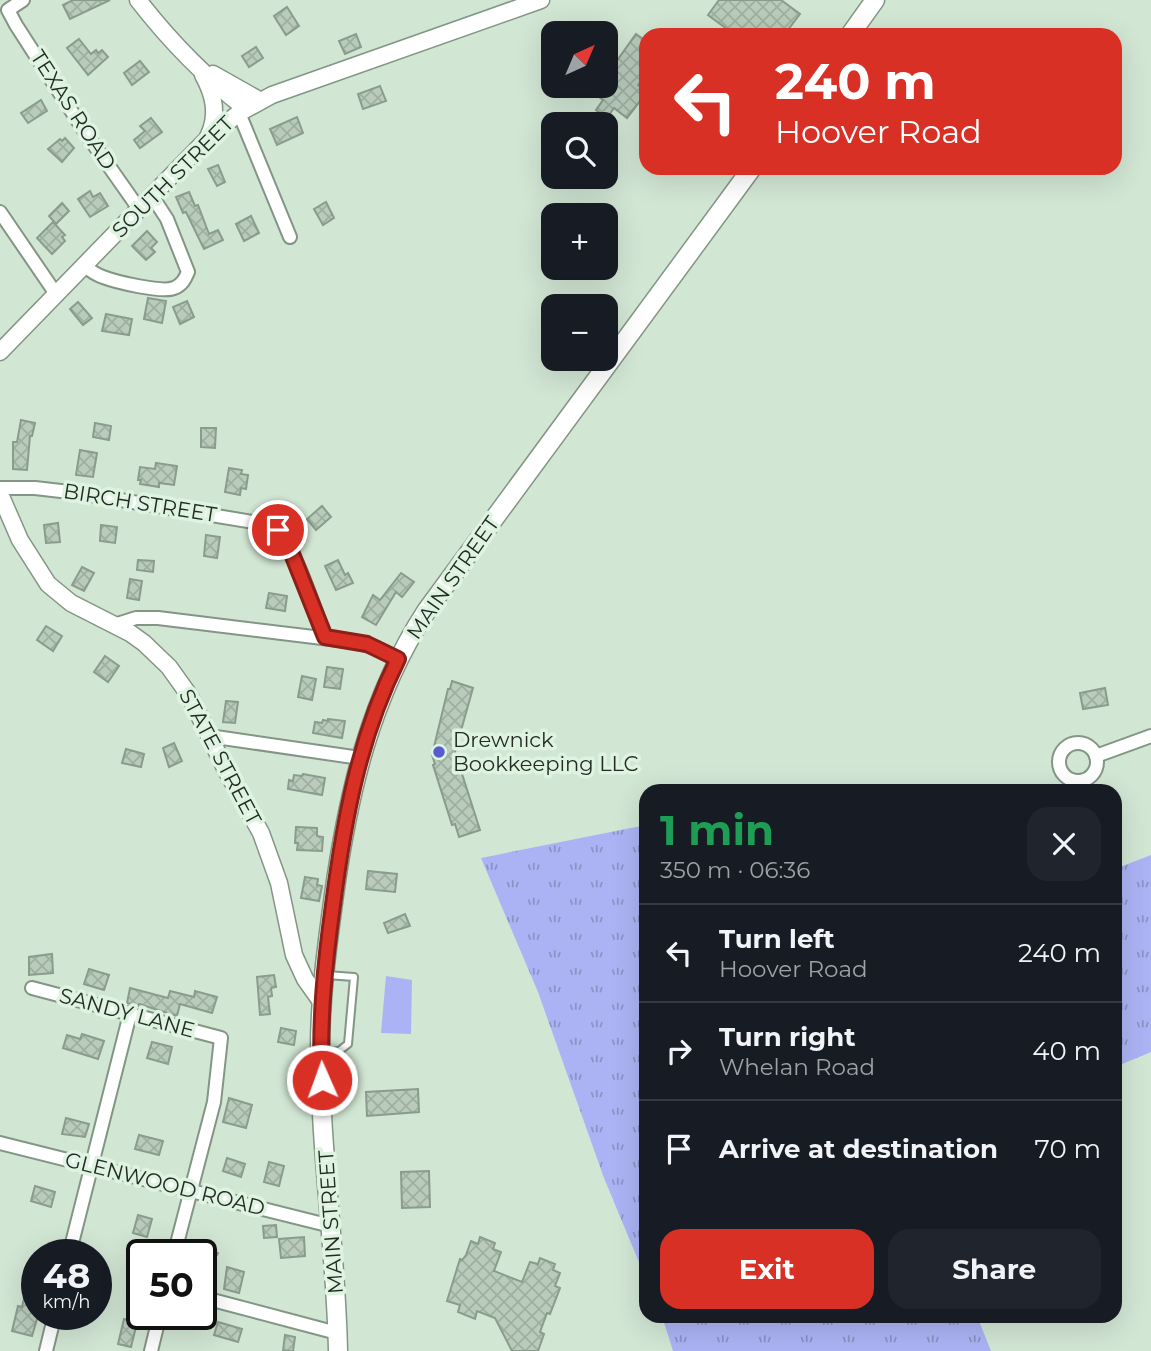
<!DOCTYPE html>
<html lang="en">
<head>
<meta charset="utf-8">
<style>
  body { margin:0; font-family:Montserrat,sans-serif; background:#20242c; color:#f1f3f6; height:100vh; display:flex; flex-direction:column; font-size:26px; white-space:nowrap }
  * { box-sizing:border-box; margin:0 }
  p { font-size:23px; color:#9ea1a6 }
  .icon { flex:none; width:38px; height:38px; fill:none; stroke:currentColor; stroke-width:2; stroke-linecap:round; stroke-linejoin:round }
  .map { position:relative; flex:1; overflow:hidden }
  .details { position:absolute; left:639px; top:784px; width:483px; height:539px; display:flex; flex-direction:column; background:#171b24; border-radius:21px; box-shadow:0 7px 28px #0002 }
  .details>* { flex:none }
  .banner { position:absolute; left:639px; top:28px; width:483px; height:147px; border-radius:21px; box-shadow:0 7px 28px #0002; background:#d93025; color:#fff; overflow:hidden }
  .needle { width:46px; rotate:44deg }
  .tools { position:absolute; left:541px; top:21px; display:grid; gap:14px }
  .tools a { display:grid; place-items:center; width:77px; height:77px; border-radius:14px; background:#171b24; box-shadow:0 7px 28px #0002; font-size:35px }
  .speed { position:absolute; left:21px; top:1239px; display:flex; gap:14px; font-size:35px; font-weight:700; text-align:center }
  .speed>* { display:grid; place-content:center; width:91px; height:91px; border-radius:50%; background:#171b24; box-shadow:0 7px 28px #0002; line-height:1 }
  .speed small { font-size:18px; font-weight:400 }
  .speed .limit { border:4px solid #111; border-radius:10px; background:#fff; color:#111 }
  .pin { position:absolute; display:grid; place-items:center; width:60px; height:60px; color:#fff; margin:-30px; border:4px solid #fff; border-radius:50%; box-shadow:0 2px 7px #0007 }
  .me { position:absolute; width:77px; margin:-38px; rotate:358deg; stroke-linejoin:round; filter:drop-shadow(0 0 5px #0008) }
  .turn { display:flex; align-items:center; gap:24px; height:147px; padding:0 21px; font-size:32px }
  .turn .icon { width:91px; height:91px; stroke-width:2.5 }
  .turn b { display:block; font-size:49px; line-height:60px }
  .round { display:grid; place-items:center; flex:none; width:74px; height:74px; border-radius:21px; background:#20242c }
  .head { display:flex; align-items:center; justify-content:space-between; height:119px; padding:0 21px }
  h1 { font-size:42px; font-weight:700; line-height:52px; color:#1e9e55 }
  .button { display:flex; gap:14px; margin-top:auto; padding:14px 21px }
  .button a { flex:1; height:80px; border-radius:21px; background:#d93025; color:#fff; font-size:28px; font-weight:700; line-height:80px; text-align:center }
  .button a+a { background:#20242c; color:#f1f3f6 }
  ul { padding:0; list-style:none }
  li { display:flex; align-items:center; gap:21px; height:98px; padding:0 21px; border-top:2px solid #363941 }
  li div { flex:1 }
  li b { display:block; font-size:26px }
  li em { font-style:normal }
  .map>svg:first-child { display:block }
  .grass { fill:#abb3f4 }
  .park { fill:url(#park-tufts) }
  .building { fill:url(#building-cross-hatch); stroke:#8a9c8c; stroke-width:2 }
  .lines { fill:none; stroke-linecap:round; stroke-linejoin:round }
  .service-casing { stroke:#839585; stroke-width:10 }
  .minor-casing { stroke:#839585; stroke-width:16 }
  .tertiary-casing { stroke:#839585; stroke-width:19 }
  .secondary-casing { stroke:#839585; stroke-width:21 }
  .service { stroke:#fff; stroke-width:6 }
  .minor { stroke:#fff; stroke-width:12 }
  .tertiary { stroke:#fff; stroke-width:16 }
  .secondary { stroke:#fff; stroke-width:18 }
  .route-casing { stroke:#8d1f18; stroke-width:18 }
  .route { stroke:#d93025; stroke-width:12 }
  .poi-dot { fill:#5959d0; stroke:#dff3e1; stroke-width:2.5 }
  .labels { text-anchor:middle; stroke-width:7; stroke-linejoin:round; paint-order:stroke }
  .street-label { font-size:21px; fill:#232b24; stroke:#dff3e1 }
  .poi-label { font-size:21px; fill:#232b24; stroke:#dff3e1; text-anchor:start }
</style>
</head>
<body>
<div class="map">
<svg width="1151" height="1351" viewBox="0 0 1151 1351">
  <defs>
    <pattern id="park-tufts" width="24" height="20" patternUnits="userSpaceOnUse" patternTransform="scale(1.75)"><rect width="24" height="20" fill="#abb3f4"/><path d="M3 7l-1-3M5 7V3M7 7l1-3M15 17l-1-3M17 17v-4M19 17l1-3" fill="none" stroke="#8b92c5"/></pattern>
    <pattern id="building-cross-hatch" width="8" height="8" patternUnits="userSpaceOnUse" patternTransform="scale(1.75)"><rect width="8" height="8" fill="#b9ccbb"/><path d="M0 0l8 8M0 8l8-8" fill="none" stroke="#9fafa1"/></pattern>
  </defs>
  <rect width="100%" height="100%" fill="#d2e6d4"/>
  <path class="grass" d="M 386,976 L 412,980 L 411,1034 L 381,1033 Z"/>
  <g class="park">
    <path d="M 646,825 L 646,1279 L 604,1178 L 538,992 L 481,858 Z"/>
    <path d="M 1151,855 L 1151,1052 L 1115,1067 L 1115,869 Z"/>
    <path d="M 662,1316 L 977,1316 L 991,1351 L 673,1351 Z"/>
  </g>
  <g class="building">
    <path d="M 73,0 L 110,0 L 70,19 L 63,5 Z"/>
    <path d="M 719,0 L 781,0 L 800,14 L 784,35 L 735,35 L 708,15 Z"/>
    <path d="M 287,7 L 299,26 L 286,35 L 274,16 Z"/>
    <path d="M 356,34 L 361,47 L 345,54 L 339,41 Z"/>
    <path d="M 636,34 L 646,41 L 646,75 L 638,85 L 646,93 L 627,118 L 614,108 L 607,118 L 596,110 L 603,100 L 593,93 L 598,86 L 606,86 L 606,76 Z"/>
    <path d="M 79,39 L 91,54 L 96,50 L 98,53 L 102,50 L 108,57 L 88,75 L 67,48 Z"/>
    <path d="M 256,47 L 263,58 L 249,67 L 242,56 Z"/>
    <path d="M 140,61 L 149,72 L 132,85 L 124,73 Z"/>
    <path d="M 380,86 L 386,101 L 363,109 L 358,94 Z"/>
    <path d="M 41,100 L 47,111 L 28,123 L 21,113 Z"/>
    <path d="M 297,117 L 303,133 L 277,145 L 270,129 Z"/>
    <path d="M 151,118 L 162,132 L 140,148 L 134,140 L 145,131 L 140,126 Z"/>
    <path d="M 65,138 L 74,148 L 62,162 L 48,149 L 60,139 L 62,141 Z"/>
    <path d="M 218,165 L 225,182 L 217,186 L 208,169 Z"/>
    <path d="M 90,191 L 93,197 L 100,193 L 108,206 L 90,217 L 78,199 Z"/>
    <path d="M 189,192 L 195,206 L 198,205 L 209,234 L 218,230 L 223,240 L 204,249 L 186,212 L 183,213 L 176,197 Z"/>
    <path d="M 326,202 L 334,218 L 323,225 L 314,209 Z"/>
    <path d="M 62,203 L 69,211 L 56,224 L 49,216 Z"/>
    <path d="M 251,216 L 259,233 L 244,241 L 236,224 Z"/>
    <path d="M 53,222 L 65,235 L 62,237 L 65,241 L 52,254 L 37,238 Z"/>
    <path d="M 147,231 L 157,242 L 151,248 L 155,252 L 146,260 L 132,246 Z"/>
    <path d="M 148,298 L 166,301 L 162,323 L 144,319 Z"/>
    <path d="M 187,301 L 194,317 L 180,324 L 173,307 Z"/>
    <path d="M 78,302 L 92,318 L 83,325 L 70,309 Z"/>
    <path d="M 106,314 L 132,319 L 129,335 L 102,331 Z"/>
    <path d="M 21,420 L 35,423 L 32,436 L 30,436 L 27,470 L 13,469 L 13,442 L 17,442 Z"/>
    <path d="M 95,423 L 111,426 L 109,440 L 93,437 Z"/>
    <path d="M 201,428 L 216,428 L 215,448 L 201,447 Z"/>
    <path d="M 80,450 L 97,453 L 93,477 L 76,475 Z"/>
    <path d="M 156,463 L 177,466 L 174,485 L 159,483 L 159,487 L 140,484 L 141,480 L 138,480 L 140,467 L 155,469 Z"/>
    <path d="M 229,468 L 242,470 L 241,474 L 248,475 L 246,489 L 241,488 L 240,495 L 225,492 Z"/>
    <path d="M 322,506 L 331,517 L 316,530 L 307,519 Z"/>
    <path d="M 58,523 L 60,542 L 46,543 L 44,525 Z"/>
    <path d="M 101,525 L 117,527 L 115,543 L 100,541 Z"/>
    <path d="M 206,535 L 220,537 L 217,558 L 204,556 Z"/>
    <path d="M 138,560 L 154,561 L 153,572 L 137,570 Z"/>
    <path d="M 338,560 L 345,575 L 348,573 L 353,583 L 336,590 L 325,566 Z"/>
    <path d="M 82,567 L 94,573 L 84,591 L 72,585 Z"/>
    <path d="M 401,573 L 414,582 L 402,597 L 396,592 L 376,625 L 362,617 L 373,595 L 380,600 Z"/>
    <path d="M 130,579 L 142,581 L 139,600 L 127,598 Z"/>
    <path d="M 269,593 L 287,596 L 285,611 L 266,608 Z"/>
    <path d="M 46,626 L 62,636 L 53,651 L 37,640 Z"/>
    <path d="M 105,656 L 119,666 L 108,682 L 94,672 Z"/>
    <path d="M 327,667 L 343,669 L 340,689 L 324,687 Z"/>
    <path d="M 302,676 L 316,679 L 312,700 L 298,697 Z"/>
    <path d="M 452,681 L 473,688 L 455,752 L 480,830 L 459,837 L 455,824 L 452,825 L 433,765 L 435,764 L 432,755 L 448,689 L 450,689 Z"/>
    <path d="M 1105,688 L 1108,705 L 1083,709 L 1080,693 Z"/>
    <path d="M 226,701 L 238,702 L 235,723 L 223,722 Z"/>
    <path d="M 328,719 L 345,721 L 342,738 L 313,733 L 315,722 L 322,723 L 323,720 L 328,721 Z"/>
    <path d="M 174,743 L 182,761 L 169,767 L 163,748 Z"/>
    <path d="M 126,749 L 144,754 L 141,767 L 122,763 Z"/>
    <path d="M 303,774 L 325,778 L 322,795 L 288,789 L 289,780 L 293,781 L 294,775 L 302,776 Z"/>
    <path d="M 296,827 L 317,828 L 317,836 L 323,837 L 322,851 L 297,850 L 298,843 L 295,843 Z"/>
    <path d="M 368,871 L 397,874 L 395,892 L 366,889 Z"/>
    <path d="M 305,877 L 318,879 L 317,885 L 322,886 L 319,901 L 301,898 Z"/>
    <path d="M 405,914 L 410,926 L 388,933 L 384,923 Z"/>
    <path d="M 52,954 L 53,973 L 29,975 L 29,957 Z"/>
    <path d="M 89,969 L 109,975 L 104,990 L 84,984 Z"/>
    <path d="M 274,975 L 276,987 L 271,988 L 272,996 L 268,997 L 270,1014 L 260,1015 L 257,977 Z"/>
    <path d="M 130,988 L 168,998 L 170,991 L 194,997 L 195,991 L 217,997 L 212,1013 L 180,1004 L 177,1016 L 139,1004 L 138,1006 L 127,1003 Z"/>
    <path d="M 281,1028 L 296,1031 L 294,1045 L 278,1042 Z"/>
    <path d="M 82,1034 L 104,1041 L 98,1059 L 63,1048 L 67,1035 L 80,1039 Z"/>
    <path d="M 152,1042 L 172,1047 L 168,1064 L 147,1058 Z"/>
    <path d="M 418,1089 L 419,1112 L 367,1116 L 366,1092 Z"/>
    <path d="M 229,1098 L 252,1105 L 246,1128 L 223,1122 Z"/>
    <path d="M 66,1118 L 89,1124 L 85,1137 L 62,1134 Z"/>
    <path d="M 139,1135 L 163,1141 L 159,1155 L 135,1149 Z"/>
    <path d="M 227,1158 L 245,1164 L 241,1177 L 223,1171 Z"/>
    <path d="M 269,1162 L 284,1166 L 279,1186 L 264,1182 Z"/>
    <path d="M 429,1171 L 430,1207 L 402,1208 L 401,1172 Z"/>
    <path d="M 35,1186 L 55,1192 L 51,1207 L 31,1201 Z"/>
    <path d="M 138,1215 L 152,1219 L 147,1237 L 133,1233 Z"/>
    <path d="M 276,1225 L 277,1237 L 264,1238 L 263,1226 Z"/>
    <path d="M 304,1237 L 305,1256 L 281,1258 L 279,1239 Z"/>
    <path d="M 480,1237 L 495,1243 L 493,1249 L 501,1252 L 494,1271 L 522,1282 L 530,1262 L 538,1264 L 540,1258 L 555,1264 L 553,1270 L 560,1273 L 555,1286 L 560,1288 L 550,1314 L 547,1313 L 540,1332 L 544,1334 L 538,1351 L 512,1351 L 495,1318 L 477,1311 L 475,1319 L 458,1312 L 460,1305 L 447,1301 L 460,1259 L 462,1260 L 466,1255 L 471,1241 L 478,1244 Z"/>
    <path d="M 188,1243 L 218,1253 L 217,1255 L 186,1253 Z"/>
    <path d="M 33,1260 L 37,1260 L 37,1319 L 32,1336 L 12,1331 L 18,1306 L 22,1307 Z"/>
    <path d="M 138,1263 L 142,1263 L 142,1293 L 131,1290 Z"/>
    <path d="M 227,1267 L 244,1272 L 239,1293 L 224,1289 Z"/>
    <path d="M 124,1319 L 137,1323 L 131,1347 L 118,1344 Z"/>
    <path d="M 218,1322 L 242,1329 L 238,1342 L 214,1335 Z"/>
    <path d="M 285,1335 L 295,1337 L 293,1351 L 283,1351 Z"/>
  </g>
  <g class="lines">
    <g class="service-casing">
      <path id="service" d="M 322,1051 L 339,1051 L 348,1044 L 354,977 L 327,975"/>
    </g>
    <g class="minor-casing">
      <g id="minor">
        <path d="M 23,0 L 8,10 L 16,25 L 85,132 L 139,209"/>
        <path d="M 239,113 L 290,237"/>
        <path d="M 0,212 L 56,294"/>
        <path d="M 84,266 C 90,270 96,275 103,277 C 116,282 162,293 174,288 C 182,285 185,279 188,272 L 167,219 L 152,196"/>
        <path d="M 0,488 L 35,488 L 78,493 L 271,525 C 294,540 314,609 325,637"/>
        <path d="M 114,625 L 136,618 L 158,618 L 355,642 L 377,648 L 398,659"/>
        <path d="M 209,736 L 360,758"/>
        <circle cx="1078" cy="762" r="19"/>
        <path d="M 1096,756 L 1151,736"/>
        <path d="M 32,988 L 221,1038 L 214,1102 L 174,1255"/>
        <path d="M 0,1143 L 331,1226"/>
        <path d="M 69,1255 L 130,1014"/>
        <path d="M 201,1297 L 337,1333"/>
        <path d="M 46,1351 L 55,1314"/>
        <path d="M 151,1351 L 160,1314"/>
      </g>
    </g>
    <g class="tertiary-casing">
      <g id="tertiary">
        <path d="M 138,0 C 169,40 205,77 245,108"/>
        <path d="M 213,74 L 259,100"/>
        <path d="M 203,75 C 214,95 219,115 208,137"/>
        <path d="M 0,352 L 208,138 L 239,113 L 272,95 L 541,0"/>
        <path d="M 0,494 L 20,540 L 48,584 L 71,603 L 130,633 L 144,643 L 169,667 L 189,695 L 226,770 L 261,833 L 279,883 L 294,955 L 305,979 L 322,1003"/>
      </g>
    </g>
    <g class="secondary-casing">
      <g id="secondary">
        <path d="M 850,35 L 875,0"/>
        <path d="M 338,1351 C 336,1250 320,1149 320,1049 C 320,997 327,946 334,895 C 348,794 370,697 427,610 L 752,168"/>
      </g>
    </g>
    <use href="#service" class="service"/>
    <use href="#minor" class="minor"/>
    <use href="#tertiary" class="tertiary"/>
    <use href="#secondary" class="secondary"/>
  </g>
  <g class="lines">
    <g class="route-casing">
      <path id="route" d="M 278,530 L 288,544 L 325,637 L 367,644 L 398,659 C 359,737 344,820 333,905 C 325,963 319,1021 322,1080"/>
    </g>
    <use href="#route" class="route"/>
  </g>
  <circle class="poi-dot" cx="439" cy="752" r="7"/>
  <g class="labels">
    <g class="street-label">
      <text transform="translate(73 110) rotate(57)" y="7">TEXAS ROAD</text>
      <text transform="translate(173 177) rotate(-45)" y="7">SOUTH STREET</text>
      <text transform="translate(140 503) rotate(9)" y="7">BIRCH STREET</text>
      <text transform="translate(453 578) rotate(-55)" y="7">MAIN STREET</text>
      <text transform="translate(220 757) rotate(62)" y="7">STATE STREET</text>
      <text transform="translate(127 1013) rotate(15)" y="7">SANDY LANE</text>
      <text transform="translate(165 1184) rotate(14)" y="7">GLENWOOD ROAD</text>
      <text transform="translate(331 1222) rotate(-94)" y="7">MAIN STREET</text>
    </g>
    <g class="poi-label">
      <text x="453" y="747">Drewnick<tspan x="453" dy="24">Bookkeeping LLC</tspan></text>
    </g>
  </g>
</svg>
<div class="tools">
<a><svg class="needle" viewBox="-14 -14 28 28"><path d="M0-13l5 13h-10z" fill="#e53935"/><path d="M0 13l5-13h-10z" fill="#9ea1a6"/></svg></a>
<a><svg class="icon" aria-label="search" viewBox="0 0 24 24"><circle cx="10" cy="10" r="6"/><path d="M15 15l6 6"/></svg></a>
<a>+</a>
<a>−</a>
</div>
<div class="speed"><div>48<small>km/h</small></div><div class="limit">50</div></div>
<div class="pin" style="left:278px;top:530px;background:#d93025"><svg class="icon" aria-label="arrive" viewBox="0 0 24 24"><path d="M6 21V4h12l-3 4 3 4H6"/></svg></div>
<svg class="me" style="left:322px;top:1080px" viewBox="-20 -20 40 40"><circle r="17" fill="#d93025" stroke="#fff" stroke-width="3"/><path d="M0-11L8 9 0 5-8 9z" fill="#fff"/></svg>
<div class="banner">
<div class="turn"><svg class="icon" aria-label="left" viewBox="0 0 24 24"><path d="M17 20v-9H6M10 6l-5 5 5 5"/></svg><div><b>240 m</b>Hoover Road</div></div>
</div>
<section class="details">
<div class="head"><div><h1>1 min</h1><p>350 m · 06:36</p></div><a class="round"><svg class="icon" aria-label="close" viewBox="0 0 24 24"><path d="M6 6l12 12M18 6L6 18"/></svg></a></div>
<ul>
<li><svg class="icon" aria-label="left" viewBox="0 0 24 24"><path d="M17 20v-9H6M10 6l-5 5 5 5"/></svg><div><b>Turn left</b><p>Hoover Road</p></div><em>240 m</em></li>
<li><svg class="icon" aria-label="right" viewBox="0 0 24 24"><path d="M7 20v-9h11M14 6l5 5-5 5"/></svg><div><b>Turn right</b><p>Whelan Road</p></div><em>40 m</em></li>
<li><svg class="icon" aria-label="arrive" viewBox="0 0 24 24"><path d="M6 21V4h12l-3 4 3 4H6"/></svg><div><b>Arrive at destination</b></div><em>70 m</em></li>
</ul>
<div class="button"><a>Exit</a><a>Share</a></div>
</section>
</div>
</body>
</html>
